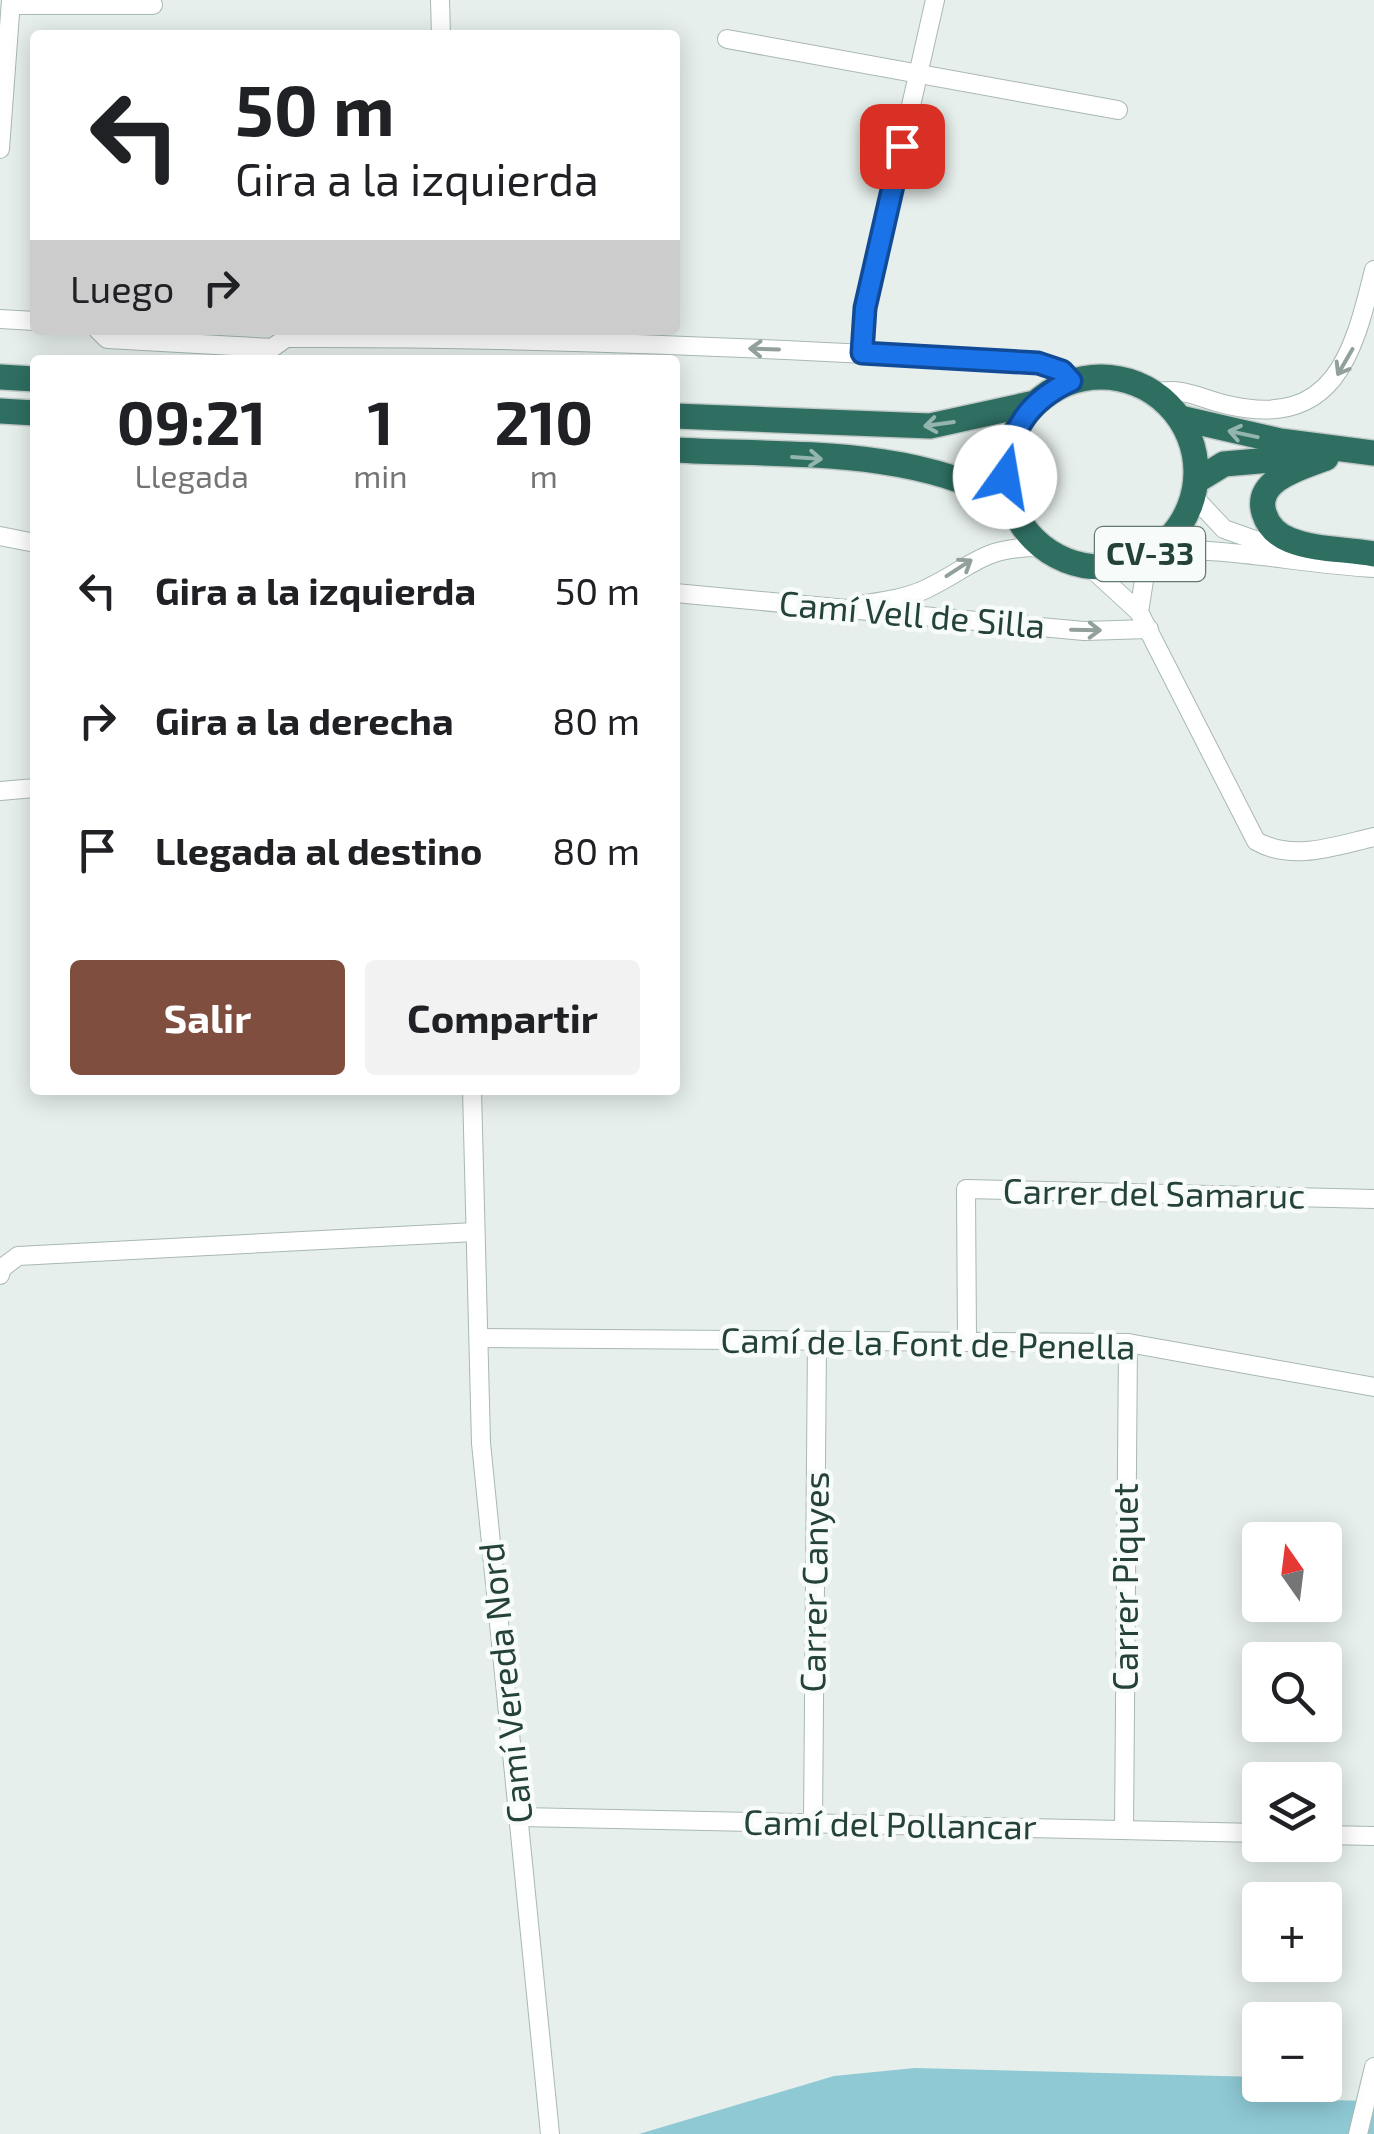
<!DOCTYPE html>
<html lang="es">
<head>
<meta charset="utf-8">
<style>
  body { margin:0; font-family:"Exo 2",sans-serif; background:#f2f2f2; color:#202124; height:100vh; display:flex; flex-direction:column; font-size:38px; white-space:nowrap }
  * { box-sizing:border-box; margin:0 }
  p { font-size:32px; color:#757577 }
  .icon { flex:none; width:55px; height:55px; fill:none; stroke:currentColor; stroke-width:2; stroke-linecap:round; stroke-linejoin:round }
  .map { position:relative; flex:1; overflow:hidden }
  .side { position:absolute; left:30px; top:355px; width:650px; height:740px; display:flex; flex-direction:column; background:#fff; border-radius:10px; box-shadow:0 5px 25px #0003 }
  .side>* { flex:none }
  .hud { position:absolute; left:30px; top:30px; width:650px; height:305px; border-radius:10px; box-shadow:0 5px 25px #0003; background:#fff; color:#202124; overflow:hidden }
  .needle { width:65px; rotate:346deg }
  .fabs { position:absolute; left:1242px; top:1522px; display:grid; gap:20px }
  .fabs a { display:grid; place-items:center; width:100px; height:100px; border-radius:10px; background:#fff; box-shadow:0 5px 25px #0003; font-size:50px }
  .pin { position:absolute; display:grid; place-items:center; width:85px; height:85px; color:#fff; margin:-42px; border-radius:20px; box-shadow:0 5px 15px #0006 }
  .me { position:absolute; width:110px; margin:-55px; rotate:13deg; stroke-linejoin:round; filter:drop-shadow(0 0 8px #0008) }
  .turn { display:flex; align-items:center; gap:35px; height:210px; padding:0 40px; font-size:45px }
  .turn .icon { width:130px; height:130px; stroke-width:2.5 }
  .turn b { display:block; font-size:70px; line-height:85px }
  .then { display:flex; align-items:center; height:95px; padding:0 40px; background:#0003; gap:20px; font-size:38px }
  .eta { display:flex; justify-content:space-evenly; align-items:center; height:170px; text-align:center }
  .eta b { font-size:60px; font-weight:700; line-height:70px }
  .action { display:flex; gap:20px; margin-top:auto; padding:20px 40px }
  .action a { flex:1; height:115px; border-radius:10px; background:#7f4e3f; color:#fff; font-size:40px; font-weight:700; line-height:115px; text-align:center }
  .action a+a { background:#f2f2f2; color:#202124 }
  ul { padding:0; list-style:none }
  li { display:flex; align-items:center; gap:30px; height:130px; padding:0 40px }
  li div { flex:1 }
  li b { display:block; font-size:38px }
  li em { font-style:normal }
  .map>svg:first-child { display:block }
  .water { fill:#8ec9d4 }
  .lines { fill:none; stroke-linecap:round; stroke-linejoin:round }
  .minor-casing { stroke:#a8b8b2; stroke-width:20 }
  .highway-casing { stroke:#c2cac8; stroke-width:28 }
  .minor { stroke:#fff; stroke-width:18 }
  .highway { stroke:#2f6f62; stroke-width:25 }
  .oneway { stroke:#92a09c }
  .oneway2 { stroke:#93b5ae }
  .route-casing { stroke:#114b97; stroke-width:25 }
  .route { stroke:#1a73e8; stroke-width:18 }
  .labels { text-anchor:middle; stroke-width:9; stroke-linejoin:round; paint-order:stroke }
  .shield { fill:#f7fbf9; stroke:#637a73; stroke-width:2.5 }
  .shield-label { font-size:32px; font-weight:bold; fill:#24423a }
  .street-label { font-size:35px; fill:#24423a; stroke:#f7fbf9 }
</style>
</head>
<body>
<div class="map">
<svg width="1374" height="2134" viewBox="0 0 1374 2134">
  <rect width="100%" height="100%" fill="#e6efeb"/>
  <path class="water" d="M 915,2068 L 1260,2077 L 1260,2085 L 1285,2085 L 1322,2100 L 1374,2101 L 1374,2134 L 639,2134 L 834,2076 Z"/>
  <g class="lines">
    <g class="minor-casing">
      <g id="minor">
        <path d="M 440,0 L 441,35"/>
        <path d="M 11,5 L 153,5"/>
        <path d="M 727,39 L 1118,110"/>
        <path d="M 0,149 L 11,0"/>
        <path d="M 0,319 L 35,321"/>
        <path d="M 98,330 L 107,339 L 272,348 L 286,338 C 537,337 787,349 1038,363 L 1062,371 L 1071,381"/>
        <path d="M 862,353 L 865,308 L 935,0"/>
        <path d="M 1154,393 C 1184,386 1200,399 1228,405 C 1336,430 1354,350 1374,270"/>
        <path d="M 1193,496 L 1224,529 L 1289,552"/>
        <path d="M 0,536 L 35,543"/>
        <path d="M 1156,550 C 1228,547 1301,564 1374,568"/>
        <path d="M 1090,567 L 1139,612 L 1148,555"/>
        <path d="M 675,593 L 1084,631 L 1149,629"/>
        <path d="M 865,604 C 885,601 907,598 926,589 C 976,565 980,547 1042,547"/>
        <path d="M 1139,612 L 1256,841 C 1293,862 1335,846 1374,837"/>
        <path d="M 0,791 L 35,788"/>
        <path d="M 472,1090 L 481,1443 L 550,2134"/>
        <path d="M 0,1275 L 2,1268 L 18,1256 L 475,1232"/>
        <path d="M 479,1338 L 1128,1343 L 1374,1387"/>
        <path d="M 967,1342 L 966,1189 L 1374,1199"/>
        <path d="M 521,1817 L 1260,1833"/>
        <path d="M 813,1823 L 817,1341"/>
        <path d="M 1124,1830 L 1128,1343"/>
        <path d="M 1325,1835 L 1374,1836"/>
        <path d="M 1358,2134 L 1374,2067"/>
      </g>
    </g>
    <g class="highway-casing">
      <g id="highway">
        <path d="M 0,377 L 35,379"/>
        <circle cx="1101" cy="472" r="95"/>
        <path d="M 0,411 L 35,413"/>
        <path d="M 675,416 L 930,426 L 1035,403"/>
        <path d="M 1180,418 L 1280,441 L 1374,453"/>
        <path d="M 675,450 C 782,456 916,446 1010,504"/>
        <path d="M 1326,458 C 1303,467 1254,479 1264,513 C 1268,526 1277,535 1290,540 C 1315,550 1347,549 1374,554"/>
        <path d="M 1196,481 L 1224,464 L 1305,457"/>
      </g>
    </g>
    <use href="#minor" class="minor"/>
    <use href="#highway" class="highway"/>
  </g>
  <defs><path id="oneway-shaft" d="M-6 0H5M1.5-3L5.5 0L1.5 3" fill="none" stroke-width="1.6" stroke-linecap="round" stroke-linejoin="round" transform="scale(2.5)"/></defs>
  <g class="oneway">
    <use href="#oneway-shaft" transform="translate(764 349) rotate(-178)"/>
    <use href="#oneway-shaft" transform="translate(1345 362) rotate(120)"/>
    <use href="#oneway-shaft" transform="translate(959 568) rotate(-33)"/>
    <use href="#oneway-shaft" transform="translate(1086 630) rotate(1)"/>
  </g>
  <g class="oneway2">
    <use href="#oneway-shaft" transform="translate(939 424) rotate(172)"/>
    <use href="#oneway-shaft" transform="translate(1243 434) rotate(-168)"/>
    <use href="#oneway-shaft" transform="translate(807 458) rotate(4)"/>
  </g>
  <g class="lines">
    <g class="route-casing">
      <path id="route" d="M 902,146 L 865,308 L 862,353 L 1038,363 L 1062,371 L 1071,381 C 1028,401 1009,431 1005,477"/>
    </g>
    <use href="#route" class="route"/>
  </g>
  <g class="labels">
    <rect class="shield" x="1095" y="527" width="110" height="54" rx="8"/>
    <g class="shield-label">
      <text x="1150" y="565">CV-33</text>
    </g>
    <g class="street-label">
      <text transform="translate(912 615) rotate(5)" y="12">Camí Vell de Silla</text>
      <text transform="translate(1154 1194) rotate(1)" y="12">Carrer del Samaruc</text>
      <text transform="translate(928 1344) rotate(1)" y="12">Camí de la Font de Penella</text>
      <text transform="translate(815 1582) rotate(-89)" y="12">Carrer Canyes</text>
      <text transform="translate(1126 1587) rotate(-90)" y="12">Carrer Piquet</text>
      <text transform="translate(506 1683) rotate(-96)" y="12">Camí Vereda Nord</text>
      <text transform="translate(890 1825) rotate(1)" y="12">Camí del Pollancar</text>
    </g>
  </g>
</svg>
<div class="fabs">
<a><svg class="needle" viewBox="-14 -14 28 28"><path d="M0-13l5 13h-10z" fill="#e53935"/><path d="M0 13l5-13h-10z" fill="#757577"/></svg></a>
<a><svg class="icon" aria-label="search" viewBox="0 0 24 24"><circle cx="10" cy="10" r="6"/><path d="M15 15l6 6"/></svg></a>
<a><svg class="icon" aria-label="layers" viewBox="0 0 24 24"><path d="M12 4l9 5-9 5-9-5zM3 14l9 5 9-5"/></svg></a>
<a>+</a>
<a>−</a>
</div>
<div class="pin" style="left:902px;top:146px;background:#d93025"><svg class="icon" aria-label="arrive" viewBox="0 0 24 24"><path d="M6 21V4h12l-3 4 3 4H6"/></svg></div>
<svg class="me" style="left:1005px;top:477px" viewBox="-20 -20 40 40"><circle r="19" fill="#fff"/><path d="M0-13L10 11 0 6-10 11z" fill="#1a73e8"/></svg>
<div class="hud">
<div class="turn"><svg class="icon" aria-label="left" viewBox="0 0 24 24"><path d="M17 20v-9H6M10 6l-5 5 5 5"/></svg><div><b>50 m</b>Gira a la izquierda</div></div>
<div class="then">Luego<svg class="icon" aria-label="right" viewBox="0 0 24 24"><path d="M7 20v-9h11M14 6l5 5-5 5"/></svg></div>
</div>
<section class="side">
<div class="eta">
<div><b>09:21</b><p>Llegada</p></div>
<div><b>1</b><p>min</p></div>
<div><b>210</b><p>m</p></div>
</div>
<ul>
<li><svg class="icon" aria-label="left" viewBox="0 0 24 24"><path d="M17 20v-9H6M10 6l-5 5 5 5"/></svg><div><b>Gira a la izquierda</b></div><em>50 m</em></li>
<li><svg class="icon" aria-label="right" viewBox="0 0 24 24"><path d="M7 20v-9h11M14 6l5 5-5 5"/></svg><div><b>Gira a la derecha</b></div><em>80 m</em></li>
<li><svg class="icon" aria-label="arrive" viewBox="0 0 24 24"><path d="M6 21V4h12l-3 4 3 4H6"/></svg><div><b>Llegada al destino</b></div><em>80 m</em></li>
</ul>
<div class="action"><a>Salir</a><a>Compartir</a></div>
</section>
</div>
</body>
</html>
